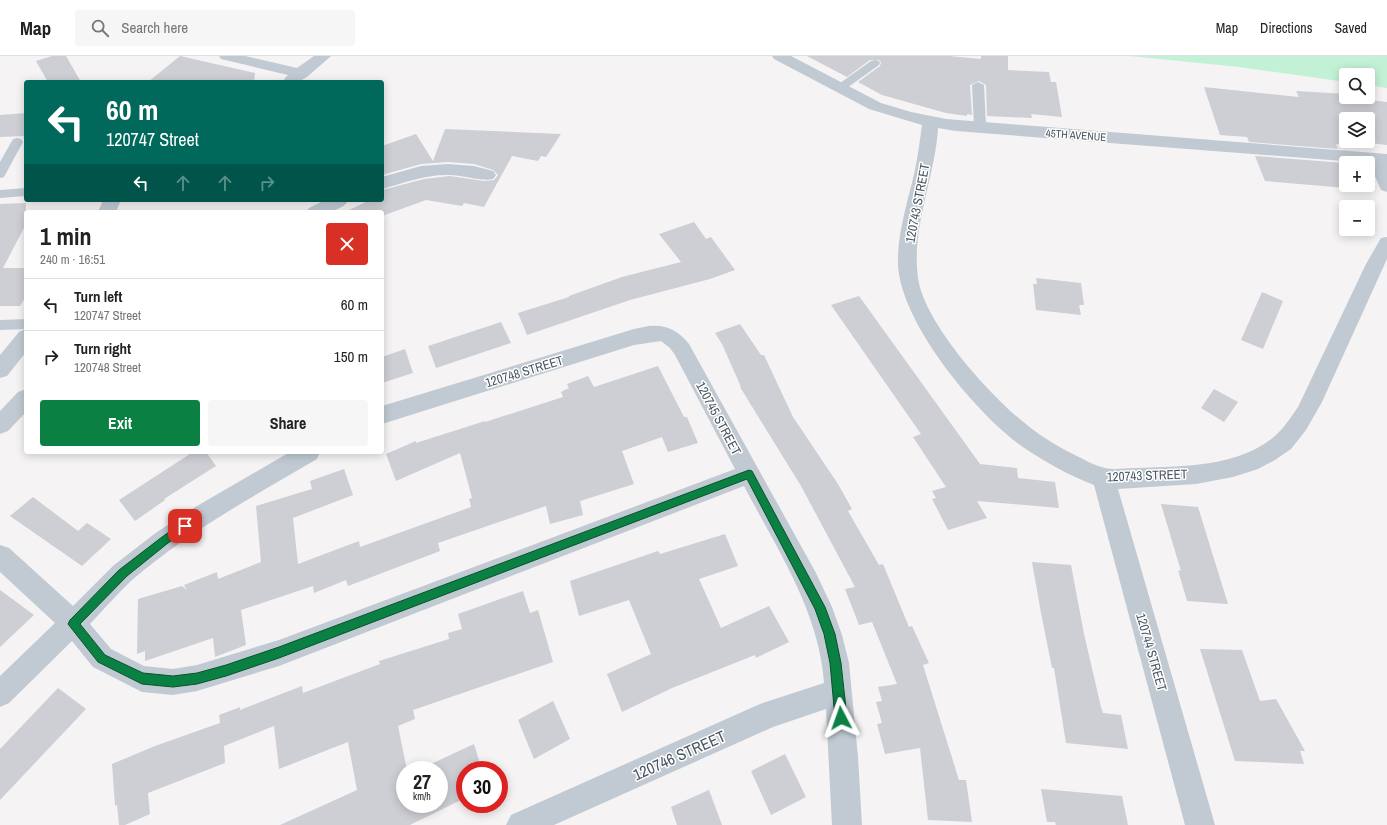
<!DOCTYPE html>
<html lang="en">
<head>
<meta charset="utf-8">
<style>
  body { margin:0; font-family:"Archivo Narrow",sans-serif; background:#f6f6f6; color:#222; height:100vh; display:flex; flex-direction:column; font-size:15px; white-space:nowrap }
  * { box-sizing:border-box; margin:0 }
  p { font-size:13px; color:#767676 }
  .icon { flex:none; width:22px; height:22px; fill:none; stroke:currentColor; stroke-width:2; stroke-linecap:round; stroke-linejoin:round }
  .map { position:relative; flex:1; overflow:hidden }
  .details { position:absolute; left:24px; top:154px; width:360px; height:244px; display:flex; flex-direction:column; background:#fff; border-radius:4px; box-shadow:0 2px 10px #0003 }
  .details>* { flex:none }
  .hud { position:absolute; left:24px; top:24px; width:360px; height:122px; border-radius:4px; box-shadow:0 2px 10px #0003; background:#00695c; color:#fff; overflow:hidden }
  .controls { position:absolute; left:1339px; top:12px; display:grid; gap:8px }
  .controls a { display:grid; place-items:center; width:36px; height:36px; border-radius:4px; background:#fff; box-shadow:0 2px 10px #0003; font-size:20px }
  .speed { position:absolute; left:396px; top:705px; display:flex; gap:8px; font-size:20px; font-weight:700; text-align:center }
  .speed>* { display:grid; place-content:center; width:52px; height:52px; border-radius:50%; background:#fff; box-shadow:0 2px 10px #0003; line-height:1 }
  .speed small { font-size:10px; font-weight:400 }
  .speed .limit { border:6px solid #d22; background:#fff; color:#111 }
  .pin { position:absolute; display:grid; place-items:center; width:34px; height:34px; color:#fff; margin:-17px; border-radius:8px; box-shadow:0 2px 6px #0006 }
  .me { position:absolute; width:44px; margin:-22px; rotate:356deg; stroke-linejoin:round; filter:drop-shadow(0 0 3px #0008) }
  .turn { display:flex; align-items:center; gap:14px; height:84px; padding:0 16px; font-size:18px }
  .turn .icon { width:52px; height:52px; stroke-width:2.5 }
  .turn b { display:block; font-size:28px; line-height:34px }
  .lanes { display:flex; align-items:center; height:38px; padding:0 16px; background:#0003; justify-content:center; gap:20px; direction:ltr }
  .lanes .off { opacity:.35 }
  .round { display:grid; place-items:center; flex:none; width:42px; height:42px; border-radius:4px; background:#f6f6f6 }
  .overview { display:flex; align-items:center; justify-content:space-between; height:68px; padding:0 16px }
  h1 { font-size:24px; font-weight:700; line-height:30px }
  .primary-button { display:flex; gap:8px; margin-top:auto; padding:8px 16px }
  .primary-button a { flex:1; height:46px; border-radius:4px; background:#0b8043; color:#fff; font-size:16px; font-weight:700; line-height:46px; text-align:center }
  .primary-button a+a { background:#f6f6f6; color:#222 }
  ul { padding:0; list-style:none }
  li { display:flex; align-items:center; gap:12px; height:52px; padding:0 16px; border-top:1px solid #e0e0e0 }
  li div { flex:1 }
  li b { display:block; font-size:15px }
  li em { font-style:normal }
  header { display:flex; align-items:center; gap:24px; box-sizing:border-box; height:56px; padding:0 20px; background:#fff; border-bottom:1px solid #e0e0e0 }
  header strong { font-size:19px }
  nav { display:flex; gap:22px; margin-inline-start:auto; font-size:14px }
  .search { width:280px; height:36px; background:#f6f6f6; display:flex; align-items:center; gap:10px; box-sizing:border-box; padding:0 14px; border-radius:4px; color:#767676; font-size:15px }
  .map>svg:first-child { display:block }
  .green { fill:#c3f1d5 }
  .building { fill:#cdcfd5 }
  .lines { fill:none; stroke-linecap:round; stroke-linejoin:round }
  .service { fill:#c1cad2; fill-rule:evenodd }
  .minor { fill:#c1cad2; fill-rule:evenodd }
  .route { fill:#0b8043; stroke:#07532c }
  .labels { text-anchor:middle; stroke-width:3; stroke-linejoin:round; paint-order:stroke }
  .far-street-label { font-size:11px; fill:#4a5661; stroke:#fff }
  .street-label { font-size:13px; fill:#4a5661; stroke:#fff }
  .near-street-label { font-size:16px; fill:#4a5661; stroke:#fff }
</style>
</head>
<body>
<header>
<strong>Map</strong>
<div class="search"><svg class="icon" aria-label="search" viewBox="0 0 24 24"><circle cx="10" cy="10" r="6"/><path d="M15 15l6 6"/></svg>Search here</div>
<nav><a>Map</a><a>Directions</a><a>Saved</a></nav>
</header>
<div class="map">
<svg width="1387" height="769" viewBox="0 0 1387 769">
  <rect width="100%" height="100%" fill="#f5f3f3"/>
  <path class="green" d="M 1129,0 L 1387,0 L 1387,32 L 1368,29 L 1368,19 L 1346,19 L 1346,26 L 1239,11 Z"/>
  <g class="building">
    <path d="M 52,0 L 66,0 L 81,26 L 48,26 L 36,5 Z"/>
    <path d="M 180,0 L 255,17 L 254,26 L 148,26 Z"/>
    <path d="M 807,0 L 949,0 L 981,3 L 981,0 L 1008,0 L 1008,14 L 1049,16 L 1051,26 L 1056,26 L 1062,61 L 1031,58 L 1032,62 L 987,60 L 986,29 L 979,25 L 970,29 L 972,59 L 967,58 L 967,60 L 946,57 L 882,39 L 858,26 L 880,10 L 881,6 L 879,4 L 870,4 L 847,21 Z"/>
    <path d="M 1204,31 L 1299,41 L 1296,35 L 1346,38 L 1346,41 L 1359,41 L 1361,43 L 1387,46 L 1387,89 L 1353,85 L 1368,85 L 1368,63 L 1346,63 L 1346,84 L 1341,84 L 1344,89 L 1336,88 L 1338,93 L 1249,86 L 1247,81 L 1220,79 Z"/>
    <path d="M 26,57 L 26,80 L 0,81 L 0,59 Z"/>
    <path d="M 445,73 L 561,78 L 546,101 L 541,100 L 538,105 L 512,100 L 484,151 L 464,147 L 462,150 L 426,144 L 382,160 L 382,156 L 345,156 L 370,144 L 382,144 L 382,134 L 424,123 L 450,120 L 484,125 L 494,124 L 498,119 L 493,114 L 474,108 L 448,106 L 421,108 L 382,119 L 382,90 L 416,78 L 433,105 Z"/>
    <path d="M 1255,100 L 1345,107 L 1346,129 L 1356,129 L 1358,133 L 1265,125 Z"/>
    <path d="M 26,147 L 26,168 L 3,212 L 26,212 L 26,240 L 20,250 L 0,250 L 0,148 Z"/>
    <path d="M 694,166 L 706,183 L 711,181 L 735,214 L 710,223 L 630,244 L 527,279 L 518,257 L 569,241 L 569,240 L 622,221 L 681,206 L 659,178 Z"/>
    <path d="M 1036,222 L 1081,227 L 1084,249 L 1079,249 L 1081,259 L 1036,254 L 1033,228 L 1037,228 Z"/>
    <path d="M 1262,236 L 1283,245 L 1263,293 L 1241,284 Z"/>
    <path d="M 859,240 L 980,408 L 1017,412 L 1018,422 L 1055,426 L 1059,452 L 977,445 L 987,462 L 948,474 L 932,443 L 936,442 L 932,435 L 946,431 L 913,381 L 921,378 L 831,249 Z"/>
    <path d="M 501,266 L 511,287 L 436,312 L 428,290 Z"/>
    <path d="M 740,268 L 761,299 L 764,299 L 793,361 L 838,428 L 852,453 L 848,455 L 879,509 L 883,508 L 909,571 L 912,570 L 929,607 L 923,609 L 959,724 L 966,724 L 972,766 L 928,764 L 920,692 L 885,698 L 877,668 L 882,667 L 876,646 L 882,645 L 878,631 L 897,628 L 872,566 L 859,569 L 845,533 L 855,531 L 801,430 L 740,331 L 741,331 L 722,288 L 715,277 Z"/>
    <path d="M 405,293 L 413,317 L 382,327 L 382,301 Z"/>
    <path d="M 658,310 L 684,361 L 687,361 L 698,387 L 668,396 L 662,381 L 622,395 L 634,428 L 580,445 L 583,459 L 550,468 L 546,450 L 438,487 L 440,495 L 348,530 L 346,524 L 314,537 L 313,530 L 241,554 L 246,589 L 215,601 L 213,582 L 145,605 L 145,595 L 137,598 L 138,543 L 182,530 L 187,534 L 184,529 L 217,516 L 218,523 L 261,506 L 256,450 L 312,433 L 310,425 L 344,413 L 353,439 L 293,462 L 298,508 L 359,485 L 360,491 L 471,451 L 469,443 L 472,442 L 460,397 L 396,425 L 386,398 L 416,385 L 416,387 L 485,365 L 485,366 L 563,341 L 561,336 L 569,332 L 567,328 L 588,320 L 594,331 Z"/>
    <path d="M 1214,333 L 1238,346 L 1224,366 L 1201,352 Z"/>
    <path d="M 193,396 L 206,396 L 216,410 L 164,443 L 165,444 L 135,465 L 119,444 Z"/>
    <path d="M 33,441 L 78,475 L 87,467 L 111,483 L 82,510 L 10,460 Z"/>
    <path d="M 1161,448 L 1198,451 L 1228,548 L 1187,545 L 1178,514 L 1181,515 Z"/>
    <path d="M 725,478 L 738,510 L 699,523 L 721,572 L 769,550 L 789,586 L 756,602 L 755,599 L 672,632 L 622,656 L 607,618 L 651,598 L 629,544 L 579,560 L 570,525 L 658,495 L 660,498 Z"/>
    <path d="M 1032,506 L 1071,509 L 1084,578 L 1101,651 L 1103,657 L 1121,659 L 1128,693 L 1066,687 L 1054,612 L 1052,612 L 1041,557 Z"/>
    <path d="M 0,534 L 34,559 L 0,591 Z"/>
    <path d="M 523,535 L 530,557 L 538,554 L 553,606 L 413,654 L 415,663 L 398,670 L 407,714 L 405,714 L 405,748 L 439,748 L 439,714 L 418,714 L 474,688 L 482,714 L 465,714 L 465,742 L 410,769 L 280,769 L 357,734 L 348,686 L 279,713 L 274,670 L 224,690 L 225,707 L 148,737 L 150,758 L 125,769 L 119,769 L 117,749 L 115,750 L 112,708 L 155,690 L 220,667 L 219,659 L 240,651 L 240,654 L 302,630 L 303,637 L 380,608 L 379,605 L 449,583 L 448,577 L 462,573 L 458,558 Z"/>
    <path d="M 1200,593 L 1242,594 L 1260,645 L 1276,643 L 1305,695 L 1300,695 L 1304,708 L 1235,705 Z"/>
    <path d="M 58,632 L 86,653 L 0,744 L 0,693 Z"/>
    <path d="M 553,645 L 570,683 L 534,703 L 518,664 Z"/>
    <path d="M 785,698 L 806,741 L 771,759 L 751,715 Z"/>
    <path d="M 1041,733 L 1122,740 L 1128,769 L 1056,769 L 1055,766 L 1047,766 Z"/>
    <path d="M 709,734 L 722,769 L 677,769 L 671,751 Z"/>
  </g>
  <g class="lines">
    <g class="service">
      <path d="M 875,4 L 879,5 L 880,7 L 879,9 L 844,34 L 836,34 L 834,32 L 836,30 L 871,5 Z"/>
      <path d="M 978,26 L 984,29 L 986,71 L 984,74 L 976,74 L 974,71 L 972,29 Z"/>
      <path d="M 17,82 L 21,83 L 23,86 L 4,121 L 0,122 L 0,106 L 13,83 Z"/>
      <path d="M 26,132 L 26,140 L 0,142 L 0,134 Z"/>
      <path d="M 26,263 L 26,273 L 0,274 L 0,264 Z"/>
    </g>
    <g class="minor">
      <path d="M 219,0 L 245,0 L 297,12 L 314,0 L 331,0 L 307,21 L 298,26 L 283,26 L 285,22 L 288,19 L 221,3 Z"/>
      <path d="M 772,0 L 791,0 L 881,47 L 911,56 L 946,63 L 1387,98 L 1387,136 L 1381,134 L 1369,107 L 956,75 L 938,72 C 935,122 911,171 918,222 C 924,267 991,341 1027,369 C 1043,382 1062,393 1081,402 C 1092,408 1102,413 1115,413 C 1168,409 1232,416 1275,380 C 1284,372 1291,361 1298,351 L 1366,208 L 1381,182 L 1387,181 L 1387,203 L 1322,346 L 1306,374 L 1291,393 L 1275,404 L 1258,413 L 1233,421 L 1196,428 L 1118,433 L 1215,769 L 1185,769 L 1094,429 C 1068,419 1043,405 1020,389 C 974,355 901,267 898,209 C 897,177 908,145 915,114 C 918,99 920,84 922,69 L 869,53 L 774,3 Z"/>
      <path d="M 448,108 L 474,110 L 493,115 L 496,119 L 493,123 C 483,126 462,119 450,119 C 426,118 404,127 382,133 L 382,121 L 421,110 Z"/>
      <path d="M 103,144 L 121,144 L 116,156 L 98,156 Z"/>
      <path d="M 325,144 L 349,144 C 340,158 320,156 306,156 L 309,152 Z"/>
      <path d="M 649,270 C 666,268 679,275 689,288 L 816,517 L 832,551 L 842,579 L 849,607 L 858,701 L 862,769 L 832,769 L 826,653 L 773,671 L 554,769 L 506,769 L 511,759 L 760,648 L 824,627 C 819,555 777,493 744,430 L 279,610 L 197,635 L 173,639 L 142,636 L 93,611 L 72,585 L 9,647 L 0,651 L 0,620 L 55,567 L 0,516 L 0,489 L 9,492 L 73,550 L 114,509 L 157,476 L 197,450 L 290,396 L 320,396 L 317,403 C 254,440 188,476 132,524 C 117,538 104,553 90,568 L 111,593 L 144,610 L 173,613 L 197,609 L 279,584 L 735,413 L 675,299 L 670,292 L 661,285 L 634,289 L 382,368 L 382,350 L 634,273 Z"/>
      <path d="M 26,273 L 26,296 L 7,320 L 0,322 L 0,299 L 19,276 Z"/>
      <path d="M 26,333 L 26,356 L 8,375 L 0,378 L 0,355 L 18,336 Z"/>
    </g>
  </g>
  <path class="route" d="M 749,414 L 752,415 L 825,551 L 835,578 L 841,607 L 847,662 L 845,666 L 841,668 L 837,666 L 835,662 L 830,607 L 824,578 L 815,553 L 747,423 L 279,602 L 226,620 L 197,628 L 173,631 L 142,628 L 98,606 L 68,568 L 70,564 L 119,514 L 162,481 L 182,467 L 185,466 L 188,467 L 190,470 L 188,473 L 168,487 L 127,520 L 80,568 L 105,599 L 143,617 L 173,620 L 197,617 L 226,609 L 279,591 Z"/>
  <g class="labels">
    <g class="far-street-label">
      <text transform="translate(1076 79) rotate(4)" y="4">45TH AVENUE</text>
    </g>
    <g class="street-label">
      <text transform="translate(917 147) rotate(-79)" y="5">120743 STREET</text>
      <text transform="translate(524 315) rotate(-17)" y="5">120748 STREET</text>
      <text transform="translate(719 362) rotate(62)" y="5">120745 STREET</text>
      <text transform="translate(1147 419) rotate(-2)" y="5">120743 STREET</text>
      <text transform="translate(1152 596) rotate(74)" y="5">120744 STREET</text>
    </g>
    <g class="near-street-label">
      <text transform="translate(679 699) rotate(-24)" y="6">120746 STREET</text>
    </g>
  </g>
</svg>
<div class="controls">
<a><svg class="icon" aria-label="search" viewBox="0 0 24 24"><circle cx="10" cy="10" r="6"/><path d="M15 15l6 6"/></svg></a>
<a><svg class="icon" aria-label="layers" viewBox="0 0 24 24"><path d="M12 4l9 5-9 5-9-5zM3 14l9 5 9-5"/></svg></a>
<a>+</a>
<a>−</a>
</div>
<div class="speed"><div>27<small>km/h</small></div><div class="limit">30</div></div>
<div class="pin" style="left:185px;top:470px;background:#d93025"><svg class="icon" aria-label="arrive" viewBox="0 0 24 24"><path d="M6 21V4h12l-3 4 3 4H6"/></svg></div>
<svg class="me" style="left:841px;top:662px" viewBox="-20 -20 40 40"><path d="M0-17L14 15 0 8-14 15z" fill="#0b8043" stroke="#fff" stroke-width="4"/></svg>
<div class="hud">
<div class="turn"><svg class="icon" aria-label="left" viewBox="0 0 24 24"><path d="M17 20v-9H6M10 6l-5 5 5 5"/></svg><div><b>60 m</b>120747 Street</div></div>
<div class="lanes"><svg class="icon" aria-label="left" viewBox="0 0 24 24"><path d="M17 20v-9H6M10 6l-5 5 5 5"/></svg><svg class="icon off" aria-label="ahead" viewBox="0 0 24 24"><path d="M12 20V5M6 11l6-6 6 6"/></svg><svg class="icon off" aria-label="ahead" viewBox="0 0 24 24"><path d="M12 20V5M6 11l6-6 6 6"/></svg><svg class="icon off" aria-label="right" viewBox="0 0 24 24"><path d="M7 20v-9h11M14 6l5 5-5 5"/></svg></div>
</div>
<section class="details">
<div class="overview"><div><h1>1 min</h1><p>240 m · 16:51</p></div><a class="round" style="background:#d93025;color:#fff"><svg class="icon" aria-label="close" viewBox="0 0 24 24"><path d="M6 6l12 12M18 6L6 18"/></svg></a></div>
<ul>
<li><svg class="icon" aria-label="left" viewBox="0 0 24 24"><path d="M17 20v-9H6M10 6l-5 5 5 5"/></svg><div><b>Turn left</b><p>120747 Street</p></div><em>60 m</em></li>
<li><svg class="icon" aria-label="right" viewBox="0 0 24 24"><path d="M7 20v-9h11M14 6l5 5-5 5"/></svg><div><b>Turn right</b><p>120748 Street</p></div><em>150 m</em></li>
</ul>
<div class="primary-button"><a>Exit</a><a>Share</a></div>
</section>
</div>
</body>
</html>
